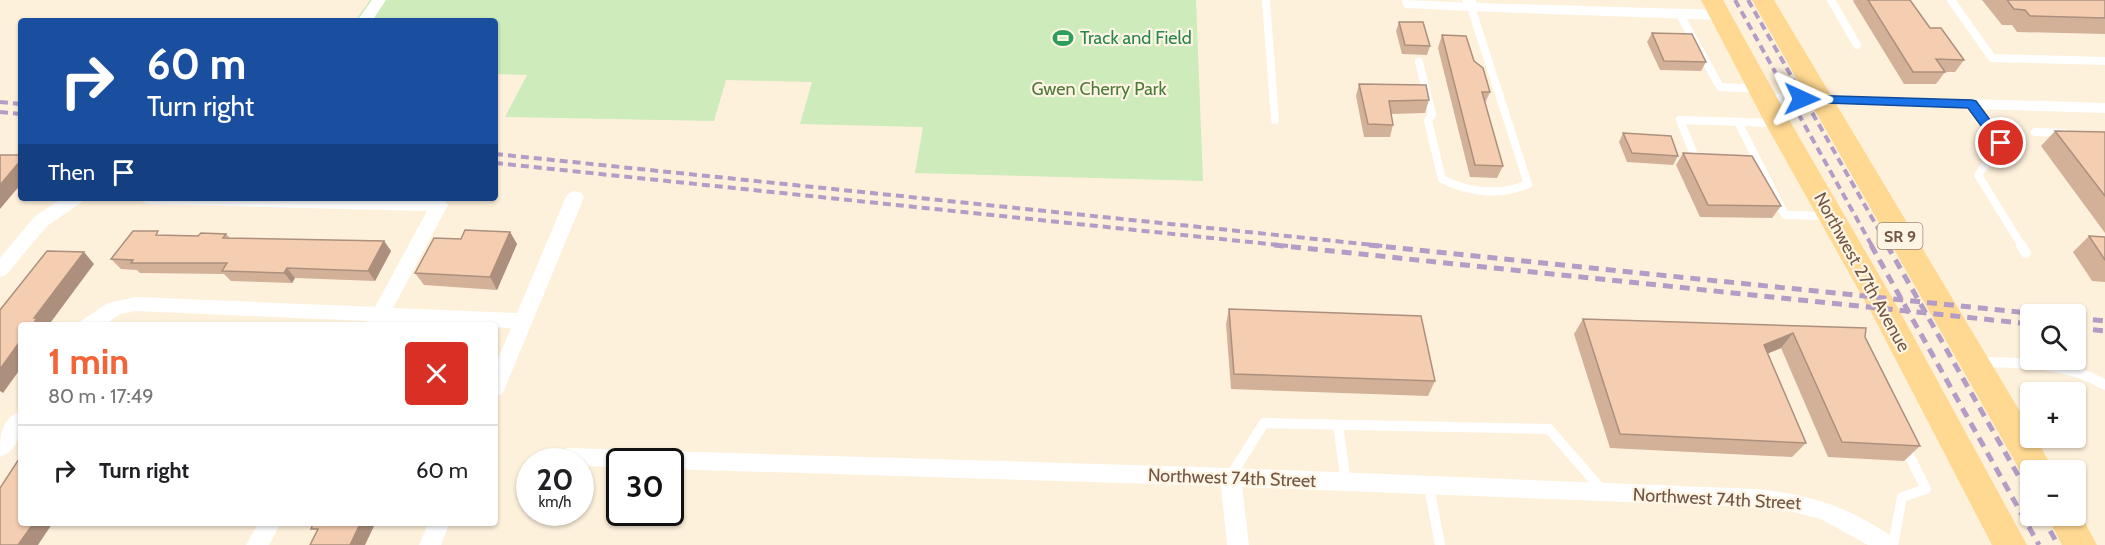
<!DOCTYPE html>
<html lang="en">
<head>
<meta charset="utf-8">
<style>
  body { margin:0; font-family:Cabin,sans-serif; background:#f2f2f2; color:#202124; height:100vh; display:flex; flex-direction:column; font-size:22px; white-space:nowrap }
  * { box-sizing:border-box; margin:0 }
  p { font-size:20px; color:#757577 }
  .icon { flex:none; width:33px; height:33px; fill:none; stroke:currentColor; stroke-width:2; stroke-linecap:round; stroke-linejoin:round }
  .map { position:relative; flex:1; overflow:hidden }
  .side { position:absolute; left:18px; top:322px; width:480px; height:204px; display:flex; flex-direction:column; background:#fff; border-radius:6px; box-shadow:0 2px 4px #0004 }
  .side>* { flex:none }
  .banner { position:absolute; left:18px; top:18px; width:480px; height:183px; border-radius:6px; box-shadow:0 2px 4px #0004; background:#1a4fa0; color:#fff; overflow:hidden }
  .fabs { position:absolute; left:2020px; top:304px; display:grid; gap:12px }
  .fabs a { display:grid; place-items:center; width:66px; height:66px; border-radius:6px; background:#fff; box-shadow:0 2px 4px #0004; font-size:30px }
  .speed { position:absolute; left:516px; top:448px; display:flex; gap:12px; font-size:30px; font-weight:700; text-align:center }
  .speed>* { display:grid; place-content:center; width:78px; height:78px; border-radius:50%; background:#fff; box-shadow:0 2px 4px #0004; line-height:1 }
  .speed small { font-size:15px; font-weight:400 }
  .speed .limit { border:3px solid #111; border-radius:9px; background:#fff; color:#111 }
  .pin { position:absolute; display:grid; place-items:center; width:51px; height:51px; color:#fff; margin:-26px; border:3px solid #fff; border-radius:50%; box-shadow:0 2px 6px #0007 }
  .me { position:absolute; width:66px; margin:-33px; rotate:91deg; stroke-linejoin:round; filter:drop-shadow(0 0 4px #0008) }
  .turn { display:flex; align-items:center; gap:21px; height:126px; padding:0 30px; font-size:27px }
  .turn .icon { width:78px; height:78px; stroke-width:2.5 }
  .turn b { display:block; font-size:42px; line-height:51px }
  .then { display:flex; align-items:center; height:57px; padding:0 30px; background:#0003; gap:12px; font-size:22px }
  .round { display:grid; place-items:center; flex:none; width:63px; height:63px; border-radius:6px; background:#f2f2f2 }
  .head { display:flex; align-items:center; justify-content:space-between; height:102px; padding:0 30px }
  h1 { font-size:36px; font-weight:700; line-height:45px; color:#f16538 }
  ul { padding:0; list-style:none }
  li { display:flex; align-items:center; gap:18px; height:90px; padding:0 30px; border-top:2px solid #e0e0e0 }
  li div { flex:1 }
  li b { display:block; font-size:22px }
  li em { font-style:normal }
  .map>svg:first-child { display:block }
  .green { fill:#cdebbb }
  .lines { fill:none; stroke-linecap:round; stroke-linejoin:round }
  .lane-far1 { stroke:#fff; stroke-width:8 }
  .lane { stroke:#fff; stroke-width:10 }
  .street { fill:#fff; fill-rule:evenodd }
  .primary { fill:#ffd992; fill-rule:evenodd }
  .rail-far1 { stroke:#b39cc6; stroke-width:4; stroke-dasharray:8 5; stroke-linecap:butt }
  .rail { stroke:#b39cc6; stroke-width:5; stroke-dasharray:10 7; stroke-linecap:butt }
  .wall { fill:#d3b199 }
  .shaded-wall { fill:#ac907d }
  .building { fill:#f5ceb2; stroke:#ac907d; stroke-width:1.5 }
  .route { fill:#1a73e8; stroke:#114b97; stroke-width:1.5 }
  .labels { text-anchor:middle; stroke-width:4.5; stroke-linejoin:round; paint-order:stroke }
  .shield { fill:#fff5e4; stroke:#9e8674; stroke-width:1.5 }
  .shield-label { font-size:16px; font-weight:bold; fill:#745644 }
  .leisure-label { font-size:18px; fill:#27864d; stroke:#fff5e4; text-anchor:start }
  .park-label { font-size:18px; fill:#4d7b3b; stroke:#fff5e4 }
  .street-label { font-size:18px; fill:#745644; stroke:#fff5e4 }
</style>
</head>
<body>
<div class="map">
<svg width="2105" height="545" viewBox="0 0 2105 545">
  <rect width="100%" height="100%" fill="#fef1dc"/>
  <path class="green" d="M 370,0 L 1196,0 L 1203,181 L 915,173 L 923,127 L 800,124 L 812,82 L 726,80 L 714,121 L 505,117 L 527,75 L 495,74 L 495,21 L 355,21 Z"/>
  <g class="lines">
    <g class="lane-far1">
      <path d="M 1266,0 L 1275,120"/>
      <path d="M 1406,0 L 1407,4 L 1471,7 L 1528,184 C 1500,196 1469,193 1442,179 L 1428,121 L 1432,114 L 1419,62"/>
      <path d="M 1831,0 L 1857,45"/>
      <path d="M 1951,0 L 1992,58 L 2105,61"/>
      <path d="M 1679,13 L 1720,87 L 1759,89"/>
      <path d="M 1972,104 L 2001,143 L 1978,175 L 2022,246"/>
      <path d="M 1738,122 L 1785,215 L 1829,216"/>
      <path d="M 2035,132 L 2064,133"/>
      <path d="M 1695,157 L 1680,120 L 1775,123"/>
    </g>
    <g class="lane">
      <path d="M 2021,245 L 2026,253"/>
      <path d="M 1980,362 C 2023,363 2067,362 2105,385"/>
      <path d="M 1338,425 L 1346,483"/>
      <path d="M 1230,477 L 1264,423 L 1549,429 L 1602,490"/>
      <path d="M 1429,487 L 1440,545"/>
      <path d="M 1893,545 L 1902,497 L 1926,489 L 1905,447"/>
    </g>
    <g class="street">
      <path d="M 372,0 L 386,0 L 372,21 L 357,21 Z"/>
      <path d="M 1462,0 L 1476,0 L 1477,3 L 1719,10 L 1726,15 L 1719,20 L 1471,11 L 1466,10 Z"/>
      <path d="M 1764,93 L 2105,103 L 2105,113 L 1758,102 L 1756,98 L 1758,94 Z"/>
      <path d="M 575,191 L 581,193 L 584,197 L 505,388 L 502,394 L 495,396 L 495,365 L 511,328 L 385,322 L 384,326 L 366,326 L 367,321 L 136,311 L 120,314 L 103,326 L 79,326 L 81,321 L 108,303 L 136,297 L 375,307 L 427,211 L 149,204 L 143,202 L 140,198 L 407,198 L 445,201 L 448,205 L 393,308 L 517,313 L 566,197 L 569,193 Z"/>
      <path d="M 63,198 L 85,198 L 82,202 L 47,226 L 6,275 L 0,277 L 0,258 L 35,216 Z"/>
      <path d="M 21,411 C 21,429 20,450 0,457 C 0,438 0,418 21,411 Z"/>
      <path d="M 567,448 L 1230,468 L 1756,489 C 1798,493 1835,502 1872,524 C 1882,530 1892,535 1897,545 L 1868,545 L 1821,519 L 1794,512 L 1756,507 L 1242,487 L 1249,545 L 1227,545 L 1221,486 L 670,469 L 670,462 L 620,462 L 620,467 L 580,466 L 580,462 L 559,462 L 557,457 L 560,451 Z"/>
      <path d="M 258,524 L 280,524 L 269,545 L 246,545 Z"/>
      <path d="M 428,524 L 449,524 L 441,545 L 419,545 Z"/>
    </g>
    <g class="primary">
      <path d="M 1701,0 L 1723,0 L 1791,123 L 1893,299 L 2027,545 L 1992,545 L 1872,314 L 1765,123 Z"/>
      <path d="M 1752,0 L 1774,0 L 2031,430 L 2031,438 L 2036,438 L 2054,471 L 2031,471 L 2031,483 L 2026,481 Z"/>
      <path d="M 2076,506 L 2097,545 L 2062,545 L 2047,516 L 2076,516 Z"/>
    </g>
    <g class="rail-far1">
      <path d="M 1735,0 L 1872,246"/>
      <path d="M 1748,0 L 1888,246"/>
      <path d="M 0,102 L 21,104"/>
      <path d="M 0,112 L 21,114"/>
      <path d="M 495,154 L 1383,246"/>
      <path d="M 495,163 L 1288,246"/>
    </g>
    <g class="rail">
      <path d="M 1274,245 L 2031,324"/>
      <path d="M 1369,245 L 2048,315"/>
      <path d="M 1871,245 L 2039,545"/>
      <path d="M 1887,245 L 2031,498"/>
      <path d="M 2076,318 L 2105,321"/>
      <path d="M 2076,328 L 2105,331"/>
      <path d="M 2042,516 L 2058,545"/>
    </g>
  </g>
  <g class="wall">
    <path d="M 1854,0 L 1910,0 L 1930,28 L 1964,60 L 1955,72 L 1945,72 L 1936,84 L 1904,84 L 1853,1 Z"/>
    <path d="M 1982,0 L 2105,0 L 2105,34 L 2017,32 L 2012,25 L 2002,25 Z"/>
    <path d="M 1399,22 L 1430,46 L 1427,55 L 1402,54 L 1396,31 Z"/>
    <path d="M 1652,33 L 1706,62 L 1701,71 L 1660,70 L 1647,42 Z"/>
    <path d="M 1442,35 L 1474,61 L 1490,92 L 1485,103 L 1503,166 L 1497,178 L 1470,177 L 1438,48 Z"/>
    <path d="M 1359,84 L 1429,100 L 1425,113 L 1391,114 L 1393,125 L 1390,137 L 1364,137 L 1356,96 Z"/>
    <path d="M 2055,131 L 2105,132 L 2105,233 L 2041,146 Z"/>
    <path d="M 1623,133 L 1678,156 L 1673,165 L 1627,162 L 1619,142 Z"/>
    <path d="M 1683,153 L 1781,206 L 1772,218 L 1700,217 L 1676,165 Z"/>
    <path d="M 510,232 L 517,244 L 497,290 L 424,285 L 415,273 L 461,239 Z"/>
    <path d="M 226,234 L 230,238 L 384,241 L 391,251 L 375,281 L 295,278 L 292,283 L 231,281 L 224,274 L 140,273 L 137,270 L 121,269 L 111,259 L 161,235 L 198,236 Z"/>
    <path d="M 2089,236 L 2105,237 L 2105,282 L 2092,281 L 2073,252 Z"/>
    <path d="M 1229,309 L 1435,381 L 1428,396 L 1231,389 L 1226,324 Z"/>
    <path d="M 1583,319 L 1865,337 L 1920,446 L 1904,461 L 1828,457 L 1781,348 L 1768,353 L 1806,443 L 1792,457 L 1610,448 L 1574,334 Z"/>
    <path d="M 123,524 L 154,524 L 154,525 Z"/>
  </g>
  <g class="shaded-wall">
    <path d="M 21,160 L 21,184 L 0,209 L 0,185 Z"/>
    <path d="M 510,232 L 517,244 L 497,290 L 490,277 Z"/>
    <path d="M 384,241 L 391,251 L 375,281 L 368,271 Z"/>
    <path d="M 84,252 L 94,264 L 48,326 L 32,326 L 34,318 Z"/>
    <path d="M 287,268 L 295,278 L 292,283 L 284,273 Z"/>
    <path d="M 1793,333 L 1781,348 L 1752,360 L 1764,345 Z"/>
    <path d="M 21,340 L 21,368 L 3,393 L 0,391 L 0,369 Z"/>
    <path d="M 33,524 L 52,524 L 38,545 L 18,545 Z"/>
    <path d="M 360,524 L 375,524 L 365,545 L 350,545 Z"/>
  </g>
  <g class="building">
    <path d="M 1868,0 L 1910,0 L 1930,28 L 1941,28 L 1964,60 L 1936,59 L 1945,72 L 1913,72 Z"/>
    <path d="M 2007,0 L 2105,0 L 2105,18 L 2030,16 L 2025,10 L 2014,9 Z"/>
    <path d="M 1399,22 L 1423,22 L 1430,46 L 1405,45 Z"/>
    <path d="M 1652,33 L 1692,34 L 1706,62 L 1664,61 Z"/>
    <path d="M 1442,35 L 1466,36 L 1474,61 L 1483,68 L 1490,92 L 1482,92 L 1503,166 L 1475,165 Z"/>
    <path d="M 1359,84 L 1426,85 L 1429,100 L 1389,101 L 1393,125 L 1368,124 Z"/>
    <path d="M 2055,131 L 2105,132 L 2105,196 Z"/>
    <path d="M 1623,133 L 1671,136 L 1678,156 L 1632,153 Z"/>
    <path d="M 1683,153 L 1752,156 L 1781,206 L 1708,205 Z"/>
    <path d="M 0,155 L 21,155 L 21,160 L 0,185 Z"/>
    <path d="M 465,230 L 510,232 L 490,277 L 415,273 L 434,238 L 461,239 Z"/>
    <path d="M 133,231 L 158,231 L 156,235 L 198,236 L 201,233 L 226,234 L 223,238 L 384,241 L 368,271 L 287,268 L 284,273 L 222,271 L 227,263 L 131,263 L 133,260 L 111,259 Z"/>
    <path d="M 2089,236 L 2105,237 L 2105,260 Z"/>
    <path d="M 47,251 L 84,252 L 34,318 L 37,318 L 32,326 L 21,326 L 21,340 L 0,369 L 0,310 Z"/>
    <path d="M 1229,309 L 1421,316 L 1435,381 L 1234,374 Z"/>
    <path d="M 1583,319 L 1866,328 L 1865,337 L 1920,446 L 1842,442 L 1793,333 L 1764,345 L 1806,443 L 1620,434 Z"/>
    <path d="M 19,459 L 21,459 L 21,524 L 33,524 L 18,545 L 0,545 L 0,488 Z"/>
    <path d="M 313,524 L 360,524 L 350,545 L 310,545 L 318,529 L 311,529 Z"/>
  </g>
  <path class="route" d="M 1802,95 L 1972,100 L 1976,101 L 2007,143 L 2005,146 L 1996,146 L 1968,108 L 1798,102 L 1796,99 Z"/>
  <defs>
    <g id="stadium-bare" transform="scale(1.62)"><path d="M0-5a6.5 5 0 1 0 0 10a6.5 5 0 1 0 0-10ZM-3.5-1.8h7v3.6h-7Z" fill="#2e9e5b" stroke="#fff5e4" stroke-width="2.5" paint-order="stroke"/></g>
  </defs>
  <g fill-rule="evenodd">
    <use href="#stadium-bare" x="1063" y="38"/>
  </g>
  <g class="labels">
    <rect class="shield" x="1877.5" y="223" width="45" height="26" rx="4.5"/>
    <g class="shield-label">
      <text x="1900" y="242">SR 9</text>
    </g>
    <g class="leisure-label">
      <text x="1080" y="44">Track and Field</text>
    </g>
    <g class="park-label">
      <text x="1099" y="95">Gwen Cherry Park</text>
    </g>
    <g class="street-label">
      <text transform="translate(1862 272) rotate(61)" y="6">Northwest 27th Avenue</text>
      <text transform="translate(1232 478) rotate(2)" y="6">Northwest 74th Street</text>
      <text transform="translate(1717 499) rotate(3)" y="6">Northwest 74th Street</text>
    </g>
  </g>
</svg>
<div class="fabs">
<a><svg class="icon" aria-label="search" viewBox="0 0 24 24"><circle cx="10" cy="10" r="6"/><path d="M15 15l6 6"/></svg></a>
<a>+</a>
<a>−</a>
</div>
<div class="speed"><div>20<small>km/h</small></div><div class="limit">30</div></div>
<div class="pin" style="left:2001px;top:143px;background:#d93025"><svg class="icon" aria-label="arrive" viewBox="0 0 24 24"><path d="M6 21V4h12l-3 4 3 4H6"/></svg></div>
<svg class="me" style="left:1802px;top:99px" viewBox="-20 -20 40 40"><path d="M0-17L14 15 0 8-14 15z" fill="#1a73e8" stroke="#fff" stroke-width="4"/></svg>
<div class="banner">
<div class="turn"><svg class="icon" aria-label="right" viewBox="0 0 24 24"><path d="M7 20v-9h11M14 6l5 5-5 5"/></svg><div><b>60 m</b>Turn right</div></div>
<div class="then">Then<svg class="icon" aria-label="arrive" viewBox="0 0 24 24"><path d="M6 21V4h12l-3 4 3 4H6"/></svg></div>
</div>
<section class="side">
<div class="head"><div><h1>1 min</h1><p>80 m · 17:49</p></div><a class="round" style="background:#d93025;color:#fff"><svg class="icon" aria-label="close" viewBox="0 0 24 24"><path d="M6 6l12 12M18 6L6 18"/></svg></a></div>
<ul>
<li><svg class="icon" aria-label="right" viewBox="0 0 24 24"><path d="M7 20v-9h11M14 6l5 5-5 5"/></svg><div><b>Turn right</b></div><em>60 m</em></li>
</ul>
</section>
</div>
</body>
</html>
